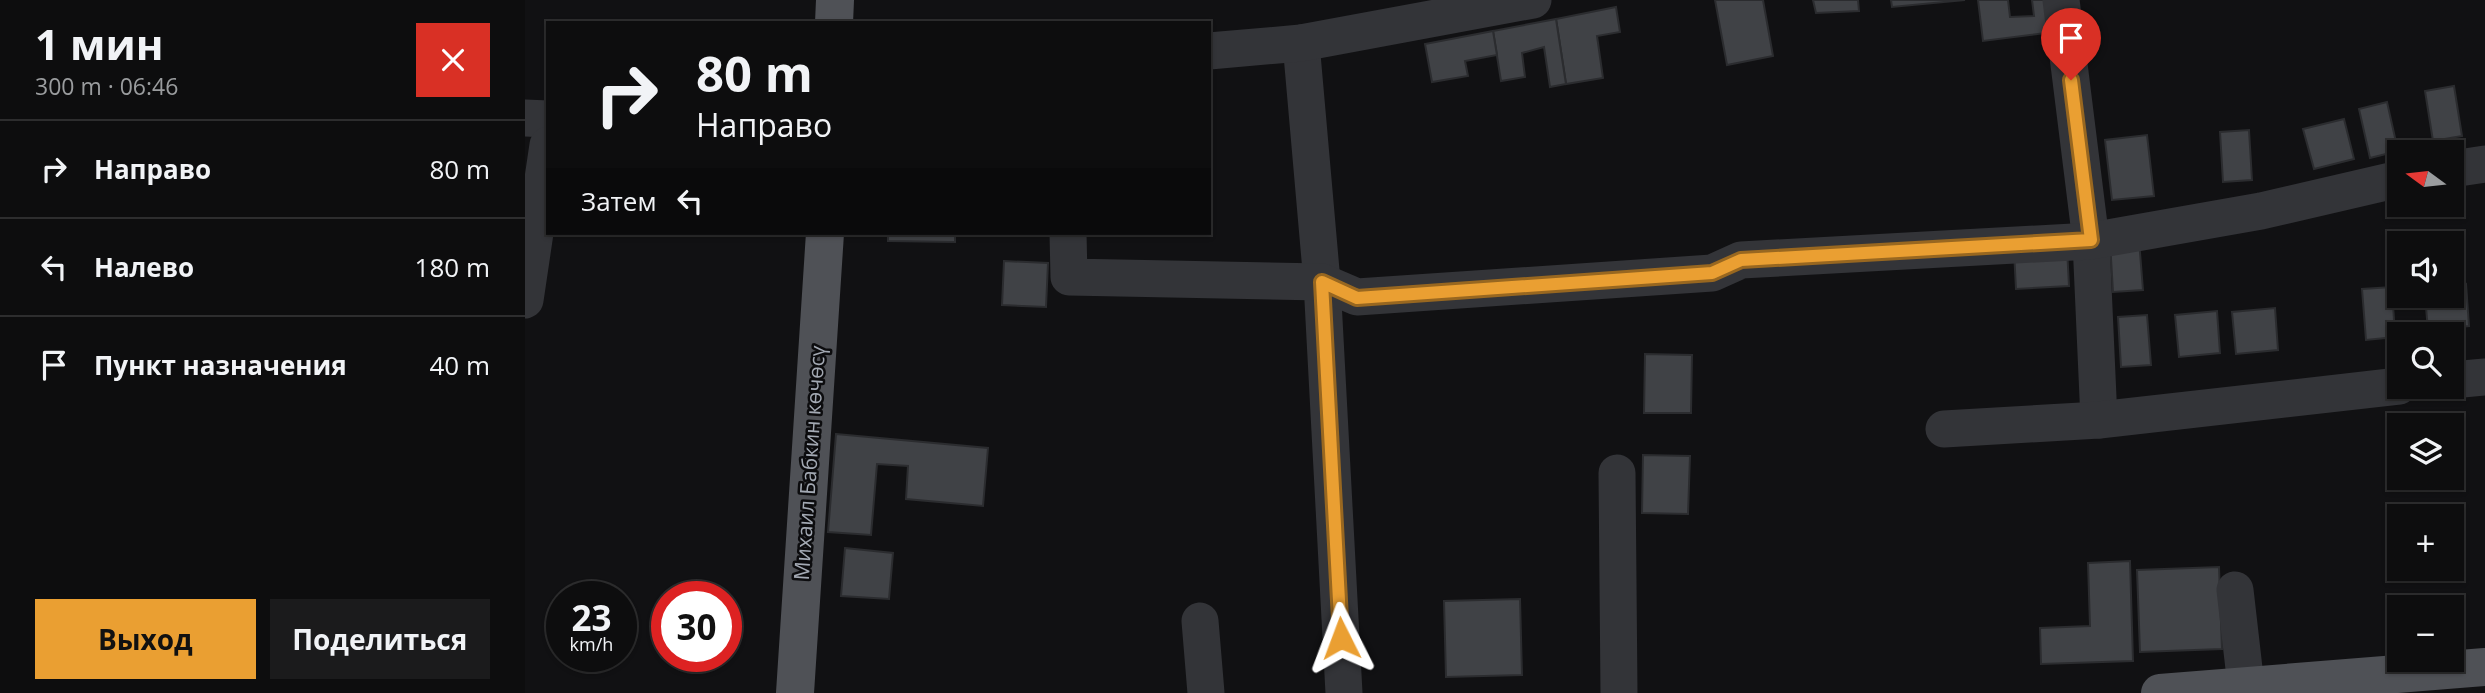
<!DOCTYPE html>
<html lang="ru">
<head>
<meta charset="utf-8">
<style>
  body { margin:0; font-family:"Open Sans",sans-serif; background:#1b1b1c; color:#f1f3f6; height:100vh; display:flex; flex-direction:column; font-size:26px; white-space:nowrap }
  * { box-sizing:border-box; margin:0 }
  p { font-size:23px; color:#9a9c9e }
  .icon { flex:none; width:38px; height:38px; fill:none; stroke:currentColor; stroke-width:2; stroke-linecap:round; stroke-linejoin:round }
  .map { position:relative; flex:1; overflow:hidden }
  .details { display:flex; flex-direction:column; background:#0d0d0e; width:525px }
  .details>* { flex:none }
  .hud { position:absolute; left:21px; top:21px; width:665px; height:214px; border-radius:0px; box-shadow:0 2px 5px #0004,0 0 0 2px #2d2d2e; background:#0d0d0e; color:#f1f3f6; overflow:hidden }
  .needle { width:46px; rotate:285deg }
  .controls { position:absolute; left:1862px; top:140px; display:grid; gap:14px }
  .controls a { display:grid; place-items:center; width:77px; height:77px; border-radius:0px; background:#0d0d0e; box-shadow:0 2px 5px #0004,0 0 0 2px #2d2d2e; font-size:35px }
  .speed { position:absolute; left:21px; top:581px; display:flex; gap:14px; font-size:35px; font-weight:700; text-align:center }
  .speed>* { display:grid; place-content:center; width:91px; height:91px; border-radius:50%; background:#0d0d0e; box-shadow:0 2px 5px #0004,0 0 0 2px #2d2d2e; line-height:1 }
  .speed small { font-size:18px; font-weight:400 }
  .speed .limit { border:10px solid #d22; background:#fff; color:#111 }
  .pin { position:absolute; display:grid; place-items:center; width:60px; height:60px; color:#fff; margin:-72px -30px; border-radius:50% 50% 50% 0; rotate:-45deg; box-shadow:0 0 7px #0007 }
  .pin .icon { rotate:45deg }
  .me { position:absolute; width:77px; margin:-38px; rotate:357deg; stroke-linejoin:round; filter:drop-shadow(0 0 5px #0008) }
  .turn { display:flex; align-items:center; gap:24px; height:147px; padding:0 35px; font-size:32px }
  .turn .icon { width:91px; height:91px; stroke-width:2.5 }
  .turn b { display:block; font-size:49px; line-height:60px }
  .then { display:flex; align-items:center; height:66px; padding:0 35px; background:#0003; gap:14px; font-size:26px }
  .round { display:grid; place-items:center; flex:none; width:74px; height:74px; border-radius:0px; background:#1b1b1c }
  .headline { display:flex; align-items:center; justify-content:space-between; height:119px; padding:0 35px }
  h1 { font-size:42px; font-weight:700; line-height:52px }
  .primary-button { display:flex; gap:14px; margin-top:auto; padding:14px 35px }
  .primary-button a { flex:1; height:80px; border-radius:0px; background:#ea9f32; color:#111; font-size:28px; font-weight:700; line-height:80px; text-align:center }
  .primary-button a+a { background:#1b1b1c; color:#f1f3f6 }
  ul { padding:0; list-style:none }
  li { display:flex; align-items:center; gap:21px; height:98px; padding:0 35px; border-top:2px solid #2d2d2e }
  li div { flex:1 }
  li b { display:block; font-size:26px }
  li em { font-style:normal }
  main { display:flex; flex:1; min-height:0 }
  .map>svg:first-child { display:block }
  .building { fill:#404246; stroke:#2b2c2f; stroke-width:2 }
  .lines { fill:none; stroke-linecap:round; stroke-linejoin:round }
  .minor { stroke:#333438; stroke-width:37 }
  .major { stroke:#4f5156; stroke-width:38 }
  .route-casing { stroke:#986720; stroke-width:18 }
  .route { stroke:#ea9f32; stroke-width:12 }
  .labels { text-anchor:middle; stroke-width:5; stroke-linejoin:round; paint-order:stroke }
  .street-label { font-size:21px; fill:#a3a9b3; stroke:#0c0c0e }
</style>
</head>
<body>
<main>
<section class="details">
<div class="headline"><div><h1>1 мин</h1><p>300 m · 06:46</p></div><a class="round" style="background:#d93025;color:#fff"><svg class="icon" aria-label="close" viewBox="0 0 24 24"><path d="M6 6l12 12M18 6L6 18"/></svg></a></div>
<ul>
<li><svg class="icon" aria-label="right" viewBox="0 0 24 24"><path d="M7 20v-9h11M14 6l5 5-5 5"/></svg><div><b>Направо</b></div><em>80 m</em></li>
<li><svg class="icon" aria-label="left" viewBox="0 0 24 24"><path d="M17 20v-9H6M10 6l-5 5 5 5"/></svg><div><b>Налево</b></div><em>180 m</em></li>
<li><svg class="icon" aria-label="arrive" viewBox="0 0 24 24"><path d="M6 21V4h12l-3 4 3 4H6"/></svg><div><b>Пункт назначения</b></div><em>40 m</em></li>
</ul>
<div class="primary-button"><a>Выход</a><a>Поделиться</a></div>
</section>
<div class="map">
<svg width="1960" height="693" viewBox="0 0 1960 693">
  <rect width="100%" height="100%" fill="#111113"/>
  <g class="building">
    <path d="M 1190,0 L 1238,0 L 1248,56 L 1202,65 Z"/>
    <path d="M 1288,0 L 1333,0 L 1334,11 L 1291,13 Z"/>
    <path d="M 1366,0 L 1440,0 L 1367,7 Z"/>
    <path d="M 1453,0 L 1483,0 L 1485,17 L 1509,16 L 1507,0 L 1526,0 L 1529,32 L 1458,41 Z"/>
    <path d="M 1091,7 L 1095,32 L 1072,36 L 1078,78 L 1041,84 L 1031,19 Z"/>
    <path d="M 1031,19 L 1041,84 L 1025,87 L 1019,47 L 997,53 L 1000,77 L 976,81 L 968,31 Z"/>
    <path d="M 968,31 L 972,55 L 940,61 L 943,76 L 907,82 L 900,44 Z"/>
    <path d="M 1929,86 L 1937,136 L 1908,141 L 1900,91 Z"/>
    <path d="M 1862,102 L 1873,151 L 1845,158 L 1834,109 Z"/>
    <path d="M 1819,119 L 1829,159 L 1789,169 L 1778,129 Z"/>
    <path d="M 1724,130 L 1727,180 L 1698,182 L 1695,132 Z"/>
    <path d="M 1622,135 L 1629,196 L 1587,200 L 1580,140 Z"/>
    <path d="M 363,233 L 430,233 L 430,242 L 363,241 Z"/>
    <path d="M 1614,240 L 1618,290 L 1588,292 L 1585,242 Z"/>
    <path d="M 1542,248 L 1544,286 L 1491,289 L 1489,251 Z"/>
    <path d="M 479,261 L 523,263 L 521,307 L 477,305 Z"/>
    <path d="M 1941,284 L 1944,326 L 1903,330 L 1900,296 L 1927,296 L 1927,286 Z"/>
    <path d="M 1867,287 L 1870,337 L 1841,340 L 1837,289 Z"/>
    <path d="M 1750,308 L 1753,350 L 1711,354 L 1707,312 Z"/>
    <path d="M 1692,311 L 1695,353 L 1654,357 L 1650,315 Z"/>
    <path d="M 1622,315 L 1626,365 L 1596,367 L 1593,317 Z"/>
    <path d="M 1120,354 L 1167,355 L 1166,413 L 1119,413 Z"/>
    <path d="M 311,434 L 463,448 L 458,506 L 381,499 L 383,466 L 352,464 L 346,535 L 303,532 Z"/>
    <path d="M 1118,455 L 1165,456 L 1163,514 L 1117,513 Z"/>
    <path d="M 320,548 L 368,553 L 364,599 L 316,596 Z"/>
    <path d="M 1605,561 L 1608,661 L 1516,664 L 1515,628 L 1565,626 L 1563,563 Z"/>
    <path d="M 1694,567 L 1697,649 L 1615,652 L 1612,570 Z"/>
    <path d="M 995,599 L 997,675 L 921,677 L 919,601 Z"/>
  </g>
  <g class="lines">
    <g class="minor">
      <path d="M 1536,0 L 1566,241 L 1574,420"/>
      <path d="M 776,43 L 797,282 L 819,693"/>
      <path d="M 684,51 L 776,43 L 1008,0"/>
      <path d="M 0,118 L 23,119"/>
      <path d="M 1927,169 L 1960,164"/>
      <path d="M 543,233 L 544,277 L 797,282 L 832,297 L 1187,273 L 1216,260 L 1566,241 L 1736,211 L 1874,179"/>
      <path d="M 0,300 L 23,145"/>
      <path d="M 1927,380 L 1960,377"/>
      <path d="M 1419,429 L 1574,420 L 1874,386"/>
      <path d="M 1092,473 L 1094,693"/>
      <path d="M 1710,590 L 1721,686"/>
      <path d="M 675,621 L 681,693"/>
    </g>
    <g class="major">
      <path d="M 309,23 L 310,0"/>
      <path d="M 270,693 L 300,233"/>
      <path d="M 1635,693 L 1960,667"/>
    </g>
  </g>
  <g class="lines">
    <g class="route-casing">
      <path id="route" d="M 816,638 L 797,282 L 832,298 L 1187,273 L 1216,260 L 1566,240 L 1546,80"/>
    </g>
    <use href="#route" class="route"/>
  </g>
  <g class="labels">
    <g class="street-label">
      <text transform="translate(285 463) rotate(-86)" y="7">Михаил Бабкин көчөсү</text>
    </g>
  </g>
</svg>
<div class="controls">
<a><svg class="needle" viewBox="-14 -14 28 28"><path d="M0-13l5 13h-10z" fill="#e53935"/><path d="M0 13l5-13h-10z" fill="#9a9c9e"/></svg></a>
<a><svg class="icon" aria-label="sound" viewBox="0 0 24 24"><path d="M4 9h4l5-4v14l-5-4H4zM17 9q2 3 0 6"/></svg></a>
<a><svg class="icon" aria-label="search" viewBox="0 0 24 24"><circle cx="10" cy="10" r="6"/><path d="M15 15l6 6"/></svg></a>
<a><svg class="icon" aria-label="layers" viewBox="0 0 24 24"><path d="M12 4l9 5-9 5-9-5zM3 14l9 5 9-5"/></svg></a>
<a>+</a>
<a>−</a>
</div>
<div class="speed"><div>23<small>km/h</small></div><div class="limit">30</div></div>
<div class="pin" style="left:1546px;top:80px;background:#d93025"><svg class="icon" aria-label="arrive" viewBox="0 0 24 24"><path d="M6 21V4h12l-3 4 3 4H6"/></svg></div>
<svg class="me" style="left:816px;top:638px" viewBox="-20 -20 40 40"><path d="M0-17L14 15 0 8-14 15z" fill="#ea9f32" stroke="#fff" stroke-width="4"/></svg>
<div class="hud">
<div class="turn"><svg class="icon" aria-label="right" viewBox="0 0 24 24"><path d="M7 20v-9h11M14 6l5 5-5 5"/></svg><div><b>80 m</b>Направо</div></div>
<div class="then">Затем<svg class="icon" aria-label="left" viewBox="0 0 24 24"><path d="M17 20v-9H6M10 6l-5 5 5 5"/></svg></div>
</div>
</div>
</main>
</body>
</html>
